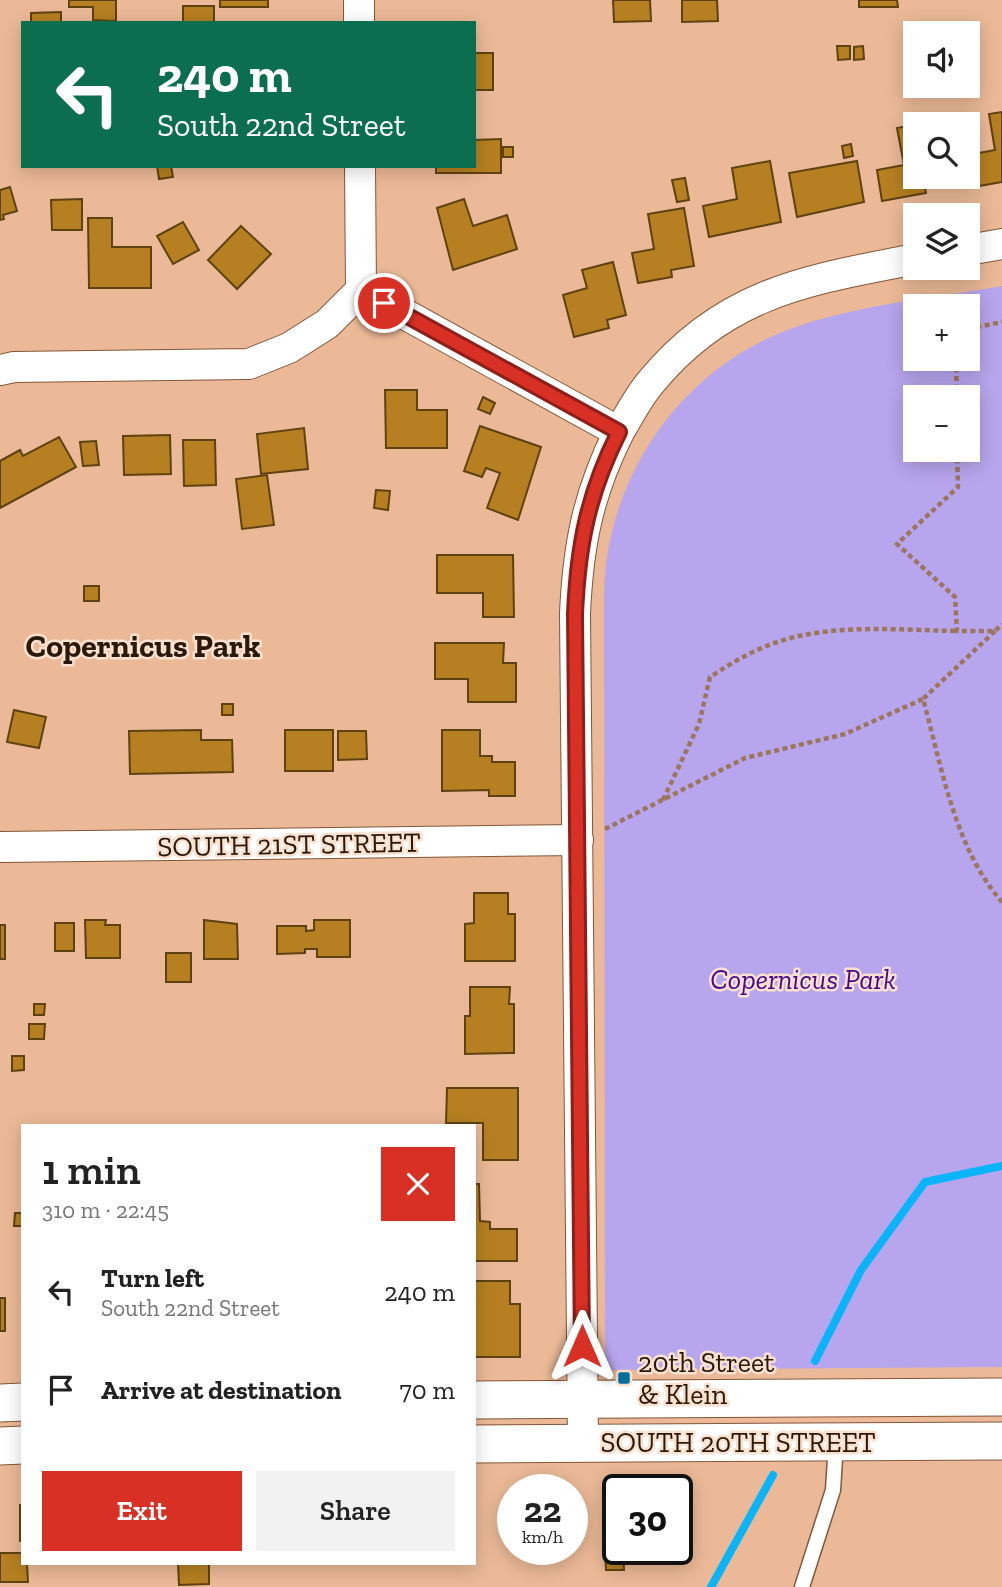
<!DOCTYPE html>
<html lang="en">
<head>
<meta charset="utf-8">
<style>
  body { margin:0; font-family:"Zilla Slab",serif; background:#f2f2f2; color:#222; height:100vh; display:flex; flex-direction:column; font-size:26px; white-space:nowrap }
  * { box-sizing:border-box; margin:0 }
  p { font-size:23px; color:#767676 }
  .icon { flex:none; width:38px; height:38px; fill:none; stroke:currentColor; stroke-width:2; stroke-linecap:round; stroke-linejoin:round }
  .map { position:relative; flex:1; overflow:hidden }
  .sheet { position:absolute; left:21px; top:1124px; width:455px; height:441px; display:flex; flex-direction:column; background:#fff; border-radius:0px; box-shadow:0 4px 18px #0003 }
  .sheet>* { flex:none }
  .hud { position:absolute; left:21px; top:21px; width:455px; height:147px; border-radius:0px; box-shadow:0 4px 18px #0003; background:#0b6e4f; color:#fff; overflow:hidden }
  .controls { position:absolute; left:903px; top:21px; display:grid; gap:14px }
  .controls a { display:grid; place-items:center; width:77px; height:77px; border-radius:0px; background:#fff; box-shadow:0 4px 18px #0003; font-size:35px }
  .speed { position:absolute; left:497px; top:1474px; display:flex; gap:14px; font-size:35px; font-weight:700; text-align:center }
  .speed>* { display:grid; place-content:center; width:91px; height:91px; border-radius:50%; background:#fff; box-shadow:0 4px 18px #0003; line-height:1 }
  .speed small { font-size:18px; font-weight:400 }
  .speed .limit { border:4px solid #111; border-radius:10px; background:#fff; color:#111 }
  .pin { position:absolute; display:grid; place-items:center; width:60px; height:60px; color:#fff; margin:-30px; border:4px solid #fff; border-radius:50%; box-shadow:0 2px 7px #0007 }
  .me { position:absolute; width:77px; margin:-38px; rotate:0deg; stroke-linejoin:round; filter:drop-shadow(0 0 5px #0008) }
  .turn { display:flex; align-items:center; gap:24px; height:147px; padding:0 21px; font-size:32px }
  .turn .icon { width:91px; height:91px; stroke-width:2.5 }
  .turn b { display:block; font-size:49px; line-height:60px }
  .round { display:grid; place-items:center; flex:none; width:74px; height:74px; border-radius:0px; background:#f2f2f2 }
  .headline { display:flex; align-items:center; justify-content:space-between; height:119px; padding:0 21px }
  h1 { font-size:42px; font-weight:600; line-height:52px }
  .button { display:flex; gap:14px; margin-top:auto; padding:14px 21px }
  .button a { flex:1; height:80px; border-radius:0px; background:#d93025; color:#fff; font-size:28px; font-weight:600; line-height:80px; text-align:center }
  .button a+a { background:#f2f2f2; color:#222 }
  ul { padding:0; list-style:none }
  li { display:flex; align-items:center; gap:21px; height:98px; padding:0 21px }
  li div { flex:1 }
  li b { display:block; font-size:26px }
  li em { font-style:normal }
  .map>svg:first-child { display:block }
  .green { fill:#b7a5ed; fill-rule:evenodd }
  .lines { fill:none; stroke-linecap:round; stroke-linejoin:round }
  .stream { stroke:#09b4f9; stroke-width:8 }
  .building { fill:#b67f21; stroke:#5f4212; stroke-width:2 }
  .service-casing { stroke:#835738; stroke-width:17 }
  .minor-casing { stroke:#835738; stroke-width:32 }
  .tertiary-casing { stroke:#835738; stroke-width:39 }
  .path { stroke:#9b765d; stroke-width:4.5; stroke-dasharray:5 3.5; stroke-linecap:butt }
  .service { stroke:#fff; stroke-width:14 }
  .minor { stroke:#fff; stroke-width:30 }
  .tertiary { stroke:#fff; stroke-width:37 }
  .route-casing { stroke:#8d1f18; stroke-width:18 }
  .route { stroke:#d93025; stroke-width:12 }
  .poi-dot { fill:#046f9b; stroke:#fae0cf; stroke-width:2.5 }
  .labels { text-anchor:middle; stroke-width:5; stroke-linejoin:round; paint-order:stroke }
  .street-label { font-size:28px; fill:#2a180b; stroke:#fae0cf }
  .park-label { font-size:28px; font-style:italic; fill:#46068b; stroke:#fae0cf }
  .poi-label { font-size:28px; fill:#2a180b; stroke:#fae0cf; text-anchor:start }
  .quarter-label { font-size:32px; font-weight:bold; fill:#2a180b; stroke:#fae0cf }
</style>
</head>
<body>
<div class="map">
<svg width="1002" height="1587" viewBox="0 0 1002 1587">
  <rect width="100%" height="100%" fill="#ebb997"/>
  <path class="green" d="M 1002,286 L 1002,1367 L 605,1370 L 604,592 C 607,473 685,363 799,326 C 863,304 935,298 1002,286 ZM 915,306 L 968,306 L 968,359 L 915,359 ZM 915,397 L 968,397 L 968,450 L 915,450 Z"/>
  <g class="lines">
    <g class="stream">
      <path d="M 815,1361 L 861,1270 L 925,1182 L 1002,1166"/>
      <path d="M 711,1587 L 773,1475"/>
    </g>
  </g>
  <g class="building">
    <path d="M 69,0 L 116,0 L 116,21 L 93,20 L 93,7 L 69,7 Z"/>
    <rect x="220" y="0" width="48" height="7"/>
    <path d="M 613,0 L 650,0 L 651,21 L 614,22 Z"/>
    <path d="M 682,0 L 717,0 L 718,21 L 682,22 Z"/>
    <path d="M 859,0 L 897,0 L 898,7 L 859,7 Z"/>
    <rect x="183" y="6" width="31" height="17"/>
    <path d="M 61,12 L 61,23 L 31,23 L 31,13 Z"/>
    <path d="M 837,46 L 850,46 L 850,59 L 838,60 Z"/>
    <path d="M 863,46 L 864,59 L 854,60 L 854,47 Z"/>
    <rect x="474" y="53" width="19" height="37"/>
    <path d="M 1002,112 L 1002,182 L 979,186 L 973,154 L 995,150 L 989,114 Z"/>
    <path d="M 915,125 L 915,177 L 943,177 L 944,185 L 925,188 L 926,193 L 882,201 L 877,170 L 904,165 L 897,128 Z"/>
    <path d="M 501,139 L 501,173 L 436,173 L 436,166 L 474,166 L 474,140 Z"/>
    <path d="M 851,144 L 853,156 L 844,158 L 842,146 Z"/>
    <rect x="503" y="147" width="10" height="10"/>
    <path d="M 770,161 L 781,222 L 709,237 L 703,206 L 737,199 L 732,168 Z"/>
    <path d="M 857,161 L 864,202 L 797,217 L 789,173 Z"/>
    <path d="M 157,166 L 171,166 L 173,177 L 159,179 Z"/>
    <path d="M 685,178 L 689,200 L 677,202 L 672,180 Z"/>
    <path d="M 10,187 L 17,211 L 3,215 L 4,219 L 0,220 L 0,190 Z"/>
    <path d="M 82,199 L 82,230 L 52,230 L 51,200 Z"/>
    <path d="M 464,199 L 473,226 L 507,215 L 517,249 L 453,270 L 437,208 Z"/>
    <path d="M 684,208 L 694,266 L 671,270 L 672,277 L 638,283 L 632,253 L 654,249 L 648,214 Z"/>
    <path d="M 88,218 L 112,218 L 112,247 L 151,247 L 151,288 L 89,288 Z"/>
    <path d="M 183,222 L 199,250 L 173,264 L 157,236 Z"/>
    <path d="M 241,226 L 271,254 L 237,289 L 208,260 Z"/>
    <path d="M 613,262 L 626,315 L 607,320 L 609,328 L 574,337 L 563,295 L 587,288 L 582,270 Z"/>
    <path d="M 385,390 L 417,390 L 417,410 L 447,410 L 447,448 L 386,448 Z"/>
    <path d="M 483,397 L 495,403 L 490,414 L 478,409 Z"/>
    <path d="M 480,426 L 541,447 L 518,520 L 487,508 L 500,473 L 486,468 L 482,477 L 464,471 Z"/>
    <path d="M 304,428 L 308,469 L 261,474 L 257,434 Z"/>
    <path d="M 170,435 L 171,474 L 124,475 L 123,436 Z"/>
    <path d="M 59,437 L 76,467 L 0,508 L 0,461 L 20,450 L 23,456 Z"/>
    <path d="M 183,440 L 215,440 L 216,485 L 184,486 Z"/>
    <path d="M 96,441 L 99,465 L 83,466 L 80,442 Z"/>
    <path d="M 267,475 L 274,525 L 242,529 L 236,479 Z"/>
    <path d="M 376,490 L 390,491 L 388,510 L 374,508 Z"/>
    <path d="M 437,555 L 513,555 L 514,617 L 483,617 L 483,593 L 437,593 Z"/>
    <rect x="84" y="586" width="15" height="15"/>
    <path d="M 435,643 L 504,643 L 503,663 L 516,663 L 516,702 L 468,702 L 468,679 L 435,679 Z"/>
    <rect x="222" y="704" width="11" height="11"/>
    <path d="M 14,710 L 46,717 L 39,748 L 7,742 Z"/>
    <path d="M 201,730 L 201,740 L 232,740 L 233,772 L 130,774 L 129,731 Z"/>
    <rect x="285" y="730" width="48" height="41"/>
    <path d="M 442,730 L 480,730 L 480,756 L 492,756 L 492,762 L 515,762 L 515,796 L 489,796 L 489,790 L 442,791 Z"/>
    <path d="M 338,731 L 366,731 L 367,759 L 338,760 Z"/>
    <path d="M 474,893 L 508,893 L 508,914 L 515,914 L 515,961 L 465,961 L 465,924 L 474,923 Z"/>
    <path d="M 85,920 L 106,920 L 105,925 L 120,925 L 120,958 L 86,958 Z"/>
    <path d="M 204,920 L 237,924 L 238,959 L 204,959 Z"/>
    <path d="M 314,920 L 350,920 L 350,957 L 317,957 L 317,949 L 305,949 L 305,953 L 277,954 L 277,926 L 306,926 L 306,931 L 314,930 Z"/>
    <rect x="55" y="923" width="19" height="28"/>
    <rect x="0" y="925" width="5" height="34"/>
    <rect x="166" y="953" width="25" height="29"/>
    <path d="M 470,987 L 510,987 L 509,1004 L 514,1004 L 514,1053 L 465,1054 L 465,1016 L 470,1016 Z"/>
    <path d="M 34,1004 L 45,1004 L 44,1015 L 34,1015 Z"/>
    <path d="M 29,1024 L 45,1024 L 44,1039 L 29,1039 Z"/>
    <path d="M 12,1056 L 24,1056 L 24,1070 L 12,1071 Z"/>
    <path d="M 447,1088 L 518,1088 L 518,1160 L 483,1160 L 483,1123 L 446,1123 Z"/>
    <path d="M 474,1184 L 479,1184 L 480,1221 L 490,1222 L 490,1229 L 517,1229 L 517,1261 L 474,1261 Z"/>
    <path d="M 15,1213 L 23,1213 L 23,1226 L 14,1226 Z"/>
    <path d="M 474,1281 L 510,1281 L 510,1304 L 520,1304 L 520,1357 L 474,1357 Z"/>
    <rect x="0" y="1298" width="5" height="33"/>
    <rect x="20" y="1505" width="3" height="36"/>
    <path d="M 677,1506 L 686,1506 L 687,1551 L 646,1551 L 677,1549 Z"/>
    <path d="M 605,1549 L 623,1549 L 624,1570 L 606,1570 Z"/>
    <path d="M 0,1553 L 23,1553 L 23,1563 L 27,1563 L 28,1582 L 0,1582 Z"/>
    <path d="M 178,1563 L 209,1563 L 209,1584 L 179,1585 Z"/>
  </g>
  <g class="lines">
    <g class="service-casing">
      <path id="service" d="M 802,1587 L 833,1490 L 836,1443"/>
    </g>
    <g class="minor-casing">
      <g id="minor">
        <path d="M 359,0 L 359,23"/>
        <path d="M 360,166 L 361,290"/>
        <path d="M 968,250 L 1002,244"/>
        <path d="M 0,370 L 14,367 L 249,364 L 289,348 L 327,324 L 361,290 L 619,432 C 629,416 638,397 651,382 C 725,292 808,280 915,259"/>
        <path d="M 0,847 L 578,840"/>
        <path d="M 583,1443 L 575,614 C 578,545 588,494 619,432"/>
      </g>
    </g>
    <g class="tertiary-casing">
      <g id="tertiary">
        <path d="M 474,1400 L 1002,1397"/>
        <path d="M 0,1403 L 23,1402"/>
        <path d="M 474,1444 L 1002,1441"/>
        <path d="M 0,1446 L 23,1445"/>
      </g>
    </g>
    <g class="path">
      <path d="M 968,329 L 1002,322"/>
      <path d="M 956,359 L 957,397"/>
      <path d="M 957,450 L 958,487 L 897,544 L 955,597 L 957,631 L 995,631 L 1002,624"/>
      <path d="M 995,631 L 923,699 C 942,767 954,847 1002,902"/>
      <path d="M 663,800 L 699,724 L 710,677 C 724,668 738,659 753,652 C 815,621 890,630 957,631"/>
      <path d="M 605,829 L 745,758 L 845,734 L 923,699"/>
    </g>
    <use href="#service" class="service"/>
    <use href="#minor" class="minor"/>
    <use href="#tertiary" class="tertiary"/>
  </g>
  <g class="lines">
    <g class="route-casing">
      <path id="route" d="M 384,303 L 619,432 C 588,494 578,545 575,614 L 582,1346"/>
    </g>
    <use href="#route" class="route"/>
  </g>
  <rect class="poi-dot" x="617" y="1371" width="14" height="14" rx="3.5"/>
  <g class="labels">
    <g class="street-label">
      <text transform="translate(289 844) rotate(-1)" y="10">SOUTH 21ST STREET</text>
      <text x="738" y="1452">SOUTH 20TH STREET</text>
    </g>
    <g class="park-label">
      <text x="803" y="989">Copernicus Park</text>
    </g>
    <g class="poi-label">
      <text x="638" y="1372">20th Street<tspan x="638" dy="32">&amp; Klein</tspan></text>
    </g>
    <g class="quarter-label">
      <text x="143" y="657">Copernicus Park</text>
    </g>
  </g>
</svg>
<div class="controls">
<a><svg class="icon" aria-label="sound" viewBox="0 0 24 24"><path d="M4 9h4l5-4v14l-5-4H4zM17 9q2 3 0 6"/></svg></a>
<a><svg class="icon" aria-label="search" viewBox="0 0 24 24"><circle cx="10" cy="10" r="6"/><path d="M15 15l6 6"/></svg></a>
<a><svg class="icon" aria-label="layers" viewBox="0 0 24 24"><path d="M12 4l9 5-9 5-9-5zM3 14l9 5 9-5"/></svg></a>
<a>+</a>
<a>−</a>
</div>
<div class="speed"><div>22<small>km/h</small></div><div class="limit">30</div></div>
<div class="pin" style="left:384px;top:303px;background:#d93025"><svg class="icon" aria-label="arrive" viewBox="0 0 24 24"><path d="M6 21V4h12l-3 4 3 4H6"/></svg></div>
<svg class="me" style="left:582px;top:1346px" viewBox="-20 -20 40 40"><path d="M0-17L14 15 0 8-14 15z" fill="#d93025" stroke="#fff" stroke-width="4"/></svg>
<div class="hud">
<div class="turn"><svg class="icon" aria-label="left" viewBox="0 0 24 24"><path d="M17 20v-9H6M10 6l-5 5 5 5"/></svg><div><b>240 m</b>South 22nd Street</div></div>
</div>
<section class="sheet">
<div class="headline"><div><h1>1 min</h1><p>310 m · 22:45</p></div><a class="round" style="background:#d93025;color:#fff"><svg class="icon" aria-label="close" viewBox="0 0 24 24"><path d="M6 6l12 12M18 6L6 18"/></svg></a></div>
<ul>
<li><svg class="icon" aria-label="left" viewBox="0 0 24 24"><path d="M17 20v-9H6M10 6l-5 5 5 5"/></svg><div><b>Turn left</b><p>South 22nd Street</p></div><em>240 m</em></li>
<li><svg class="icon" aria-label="arrive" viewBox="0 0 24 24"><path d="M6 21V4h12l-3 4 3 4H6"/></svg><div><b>Arrive at destination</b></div><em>70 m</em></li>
</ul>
<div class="button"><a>Exit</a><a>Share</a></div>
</section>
</div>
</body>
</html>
